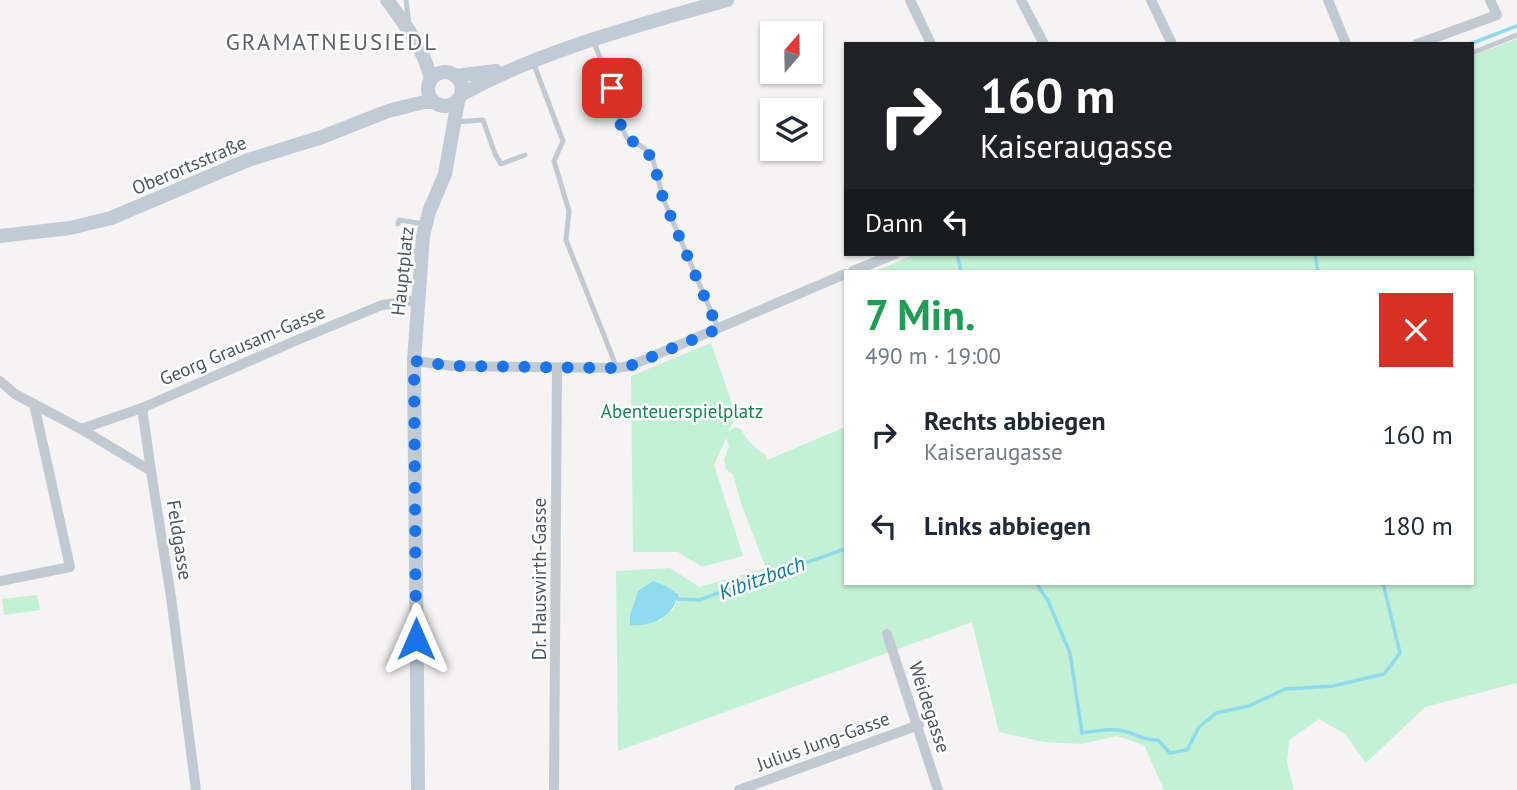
<!DOCTYPE html>
<html lang="de">
<head>
<meta charset="utf-8">
<style>
  body { margin:0; font-family:"PT Sans",sans-serif; background:#f2f2f3; color:#1f2937; height:100vh; display:flex; flex-direction:column; font-size:26px; white-space:nowrap }
  * { box-sizing:border-box; margin:0 }
  p { font-size:23px; color:#747a83 }
  .icon { flex:none; width:38px; height:38px; fill:none; stroke:currentColor; stroke-width:2; stroke-linecap:round; stroke-linejoin:round }
  .map { position:relative; flex:1; overflow:hidden }
  .sheet { position:absolute; left:844px; top:270px; width:630px; height:315px; display:flex; flex-direction:column; background:#fff; border-radius:0px; box-shadow:0 2px 5px #0004 }
  .sheet>* { flex:none }
  .banner { position:absolute; left:844px; top:42px; width:630px; height:214px; border-radius:0px; box-shadow:0 2px 5px #0004; background:#202124; color:#fff; overflow:hidden }
  .needle { width:46px; rotate:20deg }
  .buttons { position:absolute; left:760px; top:21px; display:grid; gap:14px }
  .buttons a { display:grid; place-items:center; width:63px; height:63px; border-radius:0px; background:#fff; box-shadow:0 2px 5px #0004; font-size:35px }
  .pin { position:absolute; display:grid; place-items:center; width:60px; height:60px; color:#fff; margin:-30px; border-radius:14px; box-shadow:0 4px 10px #0006 }
  .me { position:absolute; width:77px; margin:-38px; rotate:0deg; stroke-linejoin:round; filter:drop-shadow(0 0 5px #0008) }
  .turn { display:flex; align-items:center; gap:24px; height:147px; padding:0 21px; font-size:32px }
  .turn .icon { width:91px; height:91px; stroke-width:2.5 }
  .turn b { display:block; font-size:49px; line-height:60px }
  .then { display:flex; align-items:center; height:66px; padding:0 21px; background:#0003; gap:14px; font-size:26px }
  .round { display:grid; place-items:center; flex:none; width:74px; height:74px; border-radius:0px; background:#f2f2f3 }
  .headline { display:flex; align-items:center; justify-content:space-between; height:119px; padding:0 21px }
  h1 { font-size:42px; font-weight:800; line-height:52px; color:#1e9e55 }
  ul { padding:0; list-style:none }
  li { display:flex; align-items:center; gap:21px; height:91px; padding:0 21px }
  li div { flex:1 }
  li b { display:block; font-size:26px }
  li em { font-style:normal }
  .map>svg:first-child { display:block }
  .green { fill:#c3f1d5; fill-rule:evenodd }
  .water { fill:#90daee }
  .lines { fill:none; stroke-linecap:round; stroke-linejoin:round }
  .stream { stroke:#90daee; stroke-width:3.5 }
  .service { stroke:#c1cad2; stroke-width:5 }
  .minor { stroke:#c1cad2; stroke-width:10 }
  .secondary { stroke:#c1cbd6; stroke-width:14 }
  .route { stroke:#1a73e8; stroke-width:12; stroke-dasharray:0 21.6 }
  .labels { text-anchor:middle; stroke-width:5; stroke-linejoin:round; paint-order:stroke }
  .street-label { font-size:19px; fill:#4a5661; stroke:#fff }
  .park-label { font-size:19px; fill:#17864f; stroke:#fff }
  .water-label { font-size:21px; font-style:italic; fill:#0c7c9b; stroke:#fff }
  .quarter-label { font-size:23px; letter-spacing:2px; fill:#5f6368; stroke:#fff }
</style>
</head>
<body>
<div class="map">
<svg width="1517" height="790" viewBox="0 0 1517 790">
  <rect width="100%" height="100%" fill="#f5f3f3"/>
  <g class="green">
    <path d="M 1517,39 L 1517,683 L 1425,707 L 1366,763 L 1345,734 L 1319,719 L 1289,740 L 1287,763 L 1294,790 L 1164,790 L 1144,745 L 1117,736 L 1081,744 L 1044,742 L 999,732 L 972,622 L 618,751 L 616,571 L 670,568 L 699,587 L 766,568 L 742,506 L 733,475 L 726,469 L 724,460 L 729,446 L 726,438 L 714,465 L 743,556 L 702,567 L 678,552 L 633,552 L 631,376 L 711,343 L 736,415 L 728,433 L 735,427 L 741,429 C 747,441 753,447 765,454 L 767,460 L 845,427 L 845,583 L 1472,583 L 1472,271 L 876,271 L 916,254 L 1472,254 L 1472,56 ZM 638,591 L 679,595 L 675,607 L 659,621 L 630,615 Z"/>
    <path d="M 37,595 L 40,610 L 4,615 L 2,599 Z"/>
  </g>
  <path class="water" d="M 653,581 L 664,585 L 679,595 C 671,617 653,627 630,625 L 630,615 L 638,591 Z"/>
  <g class="lines">
    <g class="stream">
      <path d="M 1470,44 L 1517,26"/>
      <path d="M 957,254 L 961,271"/>
      <path d="M 1315,254 L 1318,271"/>
      <path d="M 1036,583 L 1048,601 L 1070,653 L 1082,733 C 1096,731 1110,728 1124,731 C 1136,734 1145,741 1158,740 L 1170,753 L 1187,750 L 1199,727 L 1216,713 L 1249,706 L 1285,689 L 1333,686 L 1384,674 L 1400,653 L 1383,583"/>
      <path d="M 678,599 L 699,600 L 845,549"/>
    </g>
    <g class="service">
      <path d="M 406,0 L 409,25"/>
      <path d="M 593,40 L 612,88 L 621,126 L 627,138 L 644,148 L 653,160 L 663,198 L 718,328"/>
      <path d="M 1472,53 L 1517,35"/>
      <path d="M 533,62 L 563,141 L 554,161 L 569,211 L 566,240 L 617,368"/>
      <path d="M 455,122 L 483,120 L 495,154 L 501,164 L 525,155"/>
      <path d="M 398,224 L 399,220 L 425,224"/>
      <path d="M 408,251 L 422,251"/>
    </g>
    <g class="minor">
      <path d="M 910,0 L 931,44"/>
      <path d="M 1021,0 L 1044,44"/>
      <path d="M 1151,0 L 1172,44"/>
      <path d="M 1328,0 L 1346,44"/>
      <path d="M 1417,44 L 1497,15 L 1490,0"/>
      <path d="M 853,271 L 895,254"/>
      <path d="M 414,361 L 453,366 L 617,368 L 630,366 L 845,274"/>
      <path d="M 0,381 L 15,394 L 81,429 L 151,471 L 171,597 L 196,790"/>
      <path d="M 142,408 L 151,471"/>
      <path d="M 81,429 L 142,408 L 295,341 L 382,305 L 418,300"/>
      <path d="M 0,581 L 70,567 L 34,404"/>
      <path d="M 887,634 L 938,790"/>
      <path d="M 554,790 L 557,368"/>
      <path d="M 739,790 L 919,725"/>
    </g>
    <g class="secondary">
      <path d="M 387,0 C 405,24 424,49 431,79"/>
      <circle cx="445" cy="89" r="17"/>
      <path d="M 455,76 L 496,71"/>
      <path d="M 462,94 C 544,49 637,26 727,0"/>
      <path d="M 0,236 L 70,228 L 111,218 L 248,160 L 322,137 L 388,111 L 424,102 L 434,102"/>
      <path d="M 418,790 L 414,361 L 423,236 L 429,212 L 445,174 L 458,101"/>
    </g>
  </g>
  <g class="lines">
    <path class="route" d="M 416,639 L 414,361 L 453,366 L 617,368 L 630,366 L 718,329 L 663,198 L 653,160 L 644,148 L 627,138 L 621,126 L 612,88"/>
  </g>
  <g class="labels">
    <g class="street-label">
      <text transform="translate(189 165) rotate(-23)" y="7">Oberortsstraße</text>
      <text transform="translate(402 271) rotate(-84)" y="7">Hauptplatz</text>
      <text transform="translate(242 345) rotate(-23)" y="7">Georg Grausam-Gasse</text>
      <text transform="translate(180 540) rotate(81)" y="7">Feldgasse</text>
      <text transform="translate(539 579) rotate(-90)" y="7">Dr. Hauswirth-Gasse</text>
      <text transform="translate(930 707) rotate(72)" y="7">Weidegasse</text>
      <text transform="translate(823 741) rotate(-20)" y="7">Julius Jung-Gasse</text>
    </g>
    <g class="park-label">
      <text x="682" y="418">Abenteuerspielplatz</text>
    </g>
    <g class="water-label">
      <text transform="translate(762 578) rotate(-20)" y="7">Kibitzbach</text>
    </g>
    <g class="quarter-label">
      <text x="332" y="50">GRAMATNEUSIEDL</text>
    </g>
  </g>
</svg>
<div class="buttons">
<a><svg class="needle" viewBox="-14 -14 28 28"><path d="M0-13l5 13h-10z" fill="#e53935"/><path d="M0 13l5-13h-10z" fill="#747a83"/></svg></a>
<a><svg class="icon" aria-label="layers" viewBox="0 0 24 24"><path d="M12 4l9 5-9 5-9-5zM3 14l9 5 9-5"/></svg></a>
</div>
<div class="pin" style="left:612px;top:88px;background:#d93025"><svg class="icon" aria-label="arrive" viewBox="0 0 24 24"><path d="M6 21V4h12l-3 4 3 4H6"/></svg></div>
<svg class="me" style="left:416px;top:639px" viewBox="-20 -20 40 40"><path d="M0-17L14 15 0 8-14 15z" fill="#1a73e8" stroke="#fff" stroke-width="4"/></svg>
<div class="banner">
<div class="turn"><svg class="icon" aria-label="right" viewBox="0 0 24 24"><path d="M7 20v-9h11M14 6l5 5-5 5"/></svg><div><b>160 m</b>Kaiseraugasse</div></div>
<div class="then">Dann<svg class="icon" aria-label="left" viewBox="0 0 24 24"><path d="M17 20v-9H6M10 6l-5 5 5 5"/></svg></div>
</div>
<section class="sheet">
<div class="headline"><div><h1>7 Min.</h1><p>490 m · 19:00</p></div><a class="round" style="background:#d93025;color:#fff"><svg class="icon" aria-label="close" viewBox="0 0 24 24"><path d="M6 6l12 12M18 6L6 18"/></svg></a></div>
<ul>
<li><svg class="icon" aria-label="right" viewBox="0 0 24 24"><path d="M7 20v-9h11M14 6l5 5-5 5"/></svg><div><b>Rechts abbiegen</b><p>Kaiseraugasse</p></div><em>160 m</em></li>
<li><svg class="icon" aria-label="left" viewBox="0 0 24 24"><path d="M17 20v-9H6M10 6l-5 5 5 5"/></svg><div><b>Links abbiegen</b></div><em>180 m</em></li>
</ul>
</section>
</div>
</body>
</html>
